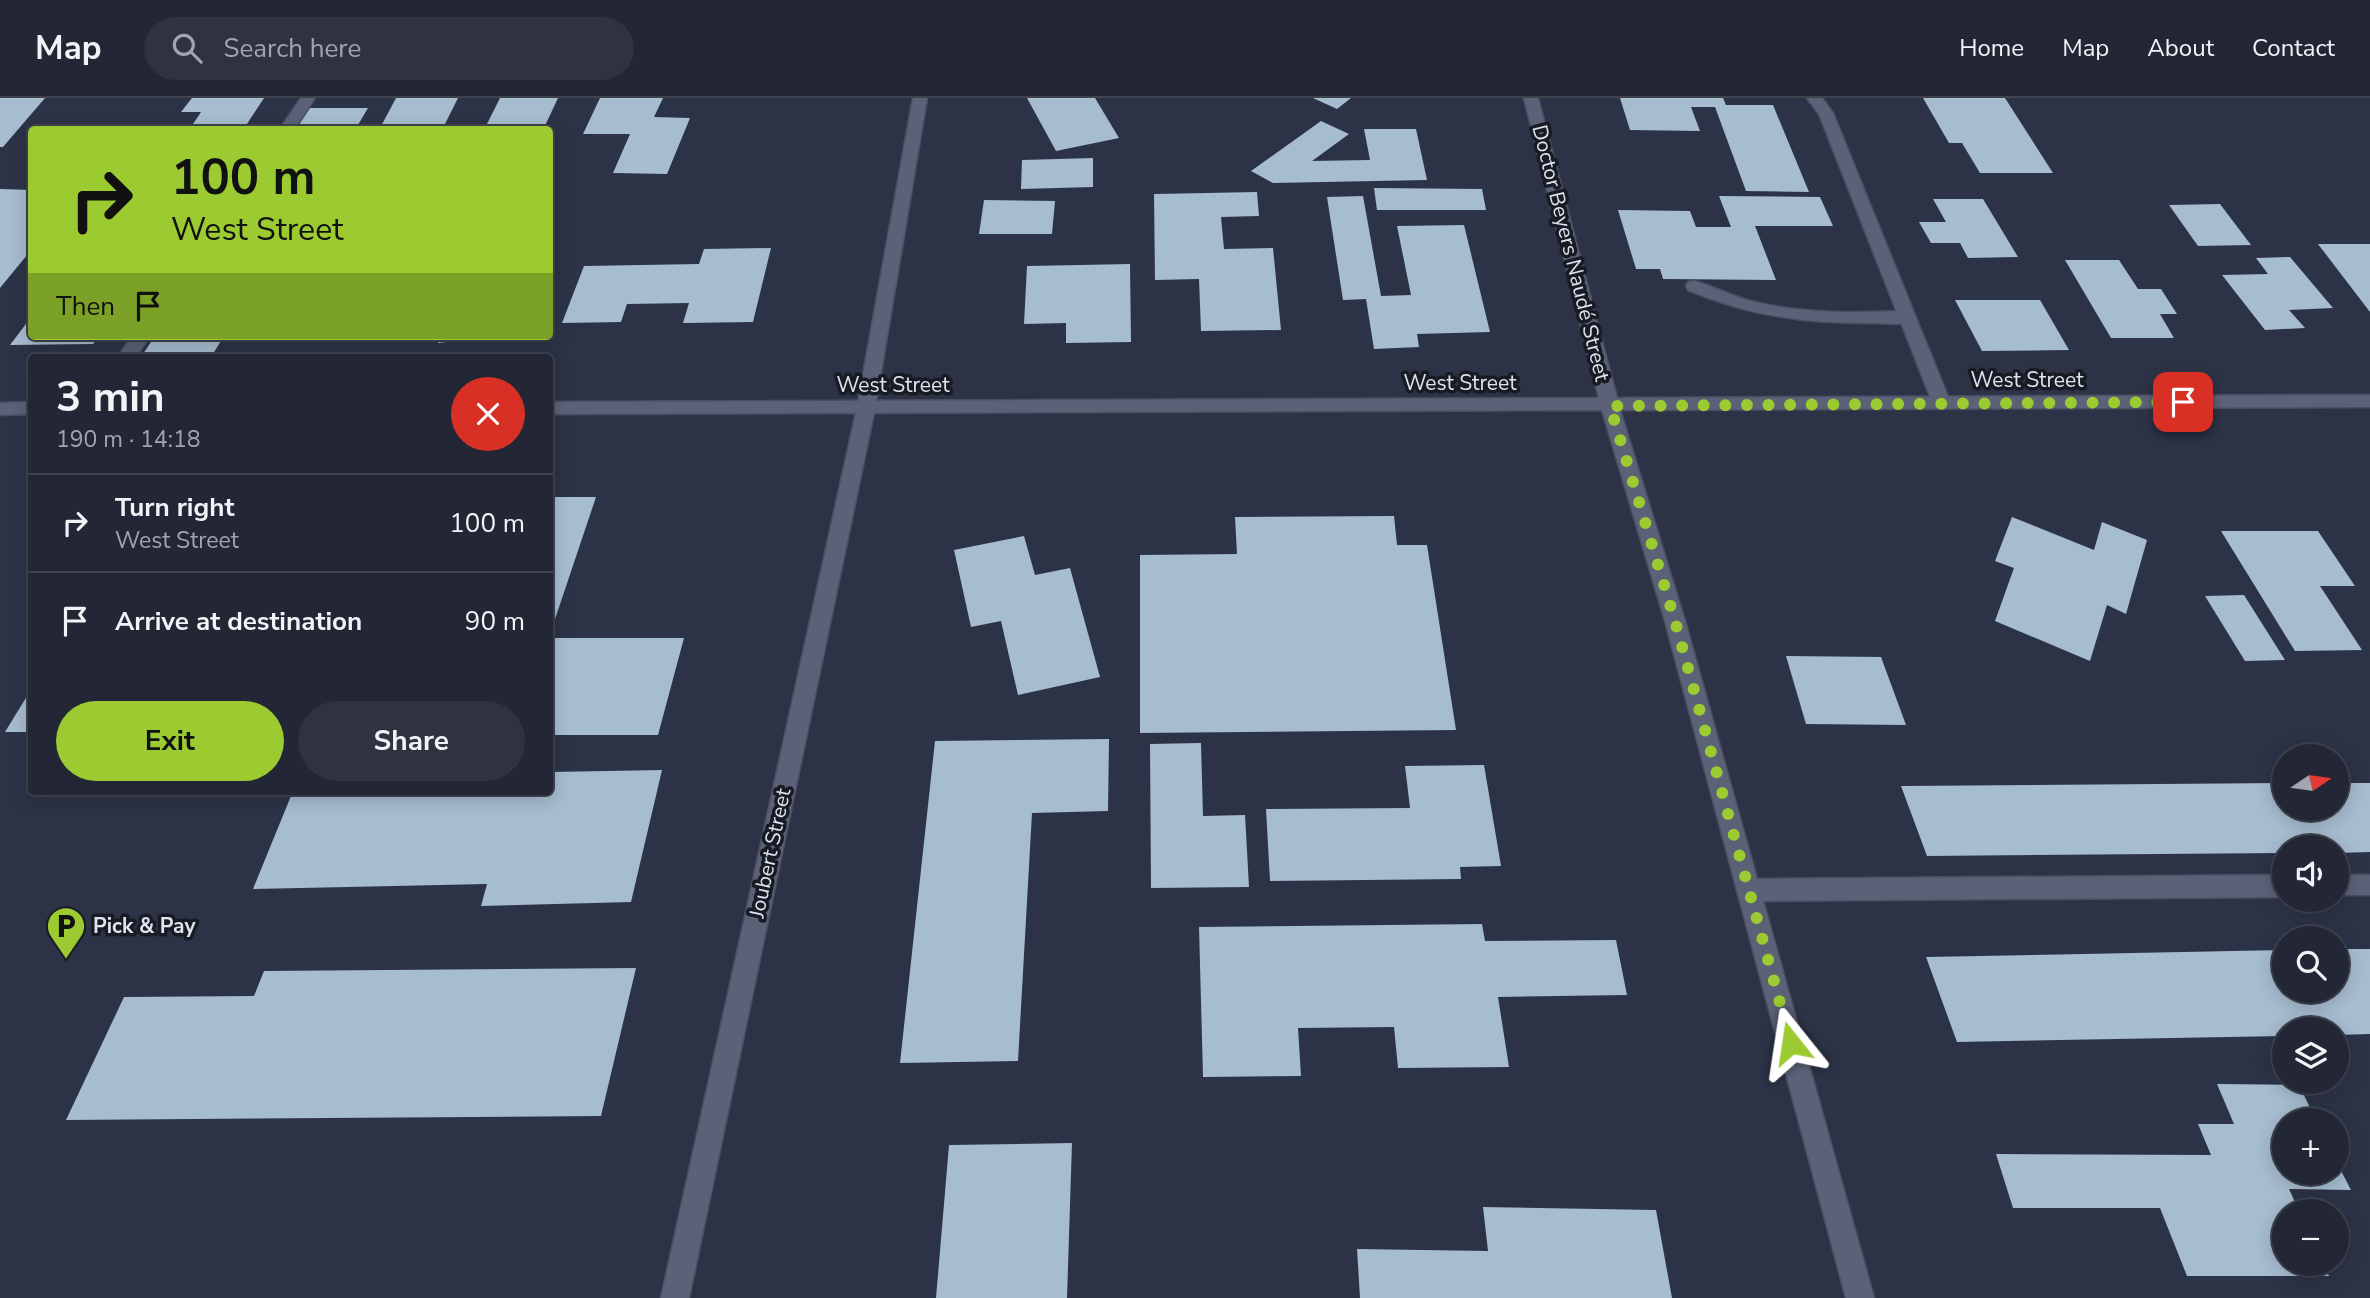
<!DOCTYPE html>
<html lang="en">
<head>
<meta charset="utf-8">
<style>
  body { margin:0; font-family:"Nunito Sans",sans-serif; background:#2e3241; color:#f1f3f6; height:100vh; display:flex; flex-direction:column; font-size:26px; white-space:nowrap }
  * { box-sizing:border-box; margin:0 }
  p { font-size:23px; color:#a2a5ad }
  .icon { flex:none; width:38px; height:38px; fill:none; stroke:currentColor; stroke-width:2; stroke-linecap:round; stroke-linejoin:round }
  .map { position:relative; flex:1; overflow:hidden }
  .sheet { position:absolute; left:28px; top:256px; width:525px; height:441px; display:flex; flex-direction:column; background:#222635; border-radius:7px; box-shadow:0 4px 18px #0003,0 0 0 2px #3f4350 }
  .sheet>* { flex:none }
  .guide { position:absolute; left:28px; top:28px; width:525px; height:214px; border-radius:7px; box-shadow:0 4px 18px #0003,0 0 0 2px #3f4350; background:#9cca31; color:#111; overflow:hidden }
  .needle { width:46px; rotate:77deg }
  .tools { position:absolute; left:2272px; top:646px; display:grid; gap:14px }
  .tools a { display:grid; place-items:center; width:77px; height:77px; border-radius:50%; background:#222635; box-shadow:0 4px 18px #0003,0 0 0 2px #3f4350; font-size:35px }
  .pin { position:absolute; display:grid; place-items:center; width:60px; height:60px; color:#fff; margin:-30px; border-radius:14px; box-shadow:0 4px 10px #0006 }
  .me { position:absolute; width:77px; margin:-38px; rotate:345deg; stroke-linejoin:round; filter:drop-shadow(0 0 5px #0008) }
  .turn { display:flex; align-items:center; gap:24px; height:147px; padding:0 28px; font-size:32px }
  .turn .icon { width:91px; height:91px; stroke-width:2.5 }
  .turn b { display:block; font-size:49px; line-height:60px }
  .then { display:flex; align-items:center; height:66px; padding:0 28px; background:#0003; gap:14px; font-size:26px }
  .round { display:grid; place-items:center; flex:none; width:74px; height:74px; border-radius:37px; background:#2e3241 }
  .summary { display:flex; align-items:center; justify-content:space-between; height:119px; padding:0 28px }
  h1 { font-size:42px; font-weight:700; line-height:52px }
  .action { display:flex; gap:14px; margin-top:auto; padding:14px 28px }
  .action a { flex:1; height:80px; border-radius:42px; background:#9cca31; color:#111; font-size:28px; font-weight:700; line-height:80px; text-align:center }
  .action a+a { background:#2e3241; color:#f1f3f6 }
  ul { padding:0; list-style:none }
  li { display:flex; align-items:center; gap:21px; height:98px; padding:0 28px; border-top:2px solid #3f4350 }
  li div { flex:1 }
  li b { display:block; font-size:26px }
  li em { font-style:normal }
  header { display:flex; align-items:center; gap:42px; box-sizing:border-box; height:98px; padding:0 35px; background:#222635; border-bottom:2px solid #3f4350 }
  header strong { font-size:33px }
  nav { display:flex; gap:38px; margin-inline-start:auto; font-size:24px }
  .search { width:490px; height:63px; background:#2e3241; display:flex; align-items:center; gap:18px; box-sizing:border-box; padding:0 24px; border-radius:38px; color:#a2a5ad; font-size:26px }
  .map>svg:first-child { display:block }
  .building { fill:#a6bccf }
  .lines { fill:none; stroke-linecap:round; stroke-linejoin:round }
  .service-casing { stroke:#4a4f60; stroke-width:3 }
  .minor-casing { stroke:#4a4f60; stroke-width:3 }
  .tertiary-casing { stroke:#4a4f60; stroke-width:3 }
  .service { fill:#5b6278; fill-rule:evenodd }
  .minor { fill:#5b6278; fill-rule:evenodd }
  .tertiary { fill:#5b6278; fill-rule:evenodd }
  .route { stroke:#9cca31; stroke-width:12; stroke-dasharray:0 21.6 }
  .labels { text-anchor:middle; stroke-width:7; stroke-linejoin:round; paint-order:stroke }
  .street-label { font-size:21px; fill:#dfe3f0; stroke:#191b24 }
  .poi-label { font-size:21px; font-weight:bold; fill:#dfe3f0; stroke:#191b24; text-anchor:start }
</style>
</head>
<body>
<header>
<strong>Map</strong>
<div class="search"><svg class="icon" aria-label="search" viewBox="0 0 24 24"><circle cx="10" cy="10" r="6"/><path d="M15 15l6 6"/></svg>Search here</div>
<nav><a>Home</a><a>Map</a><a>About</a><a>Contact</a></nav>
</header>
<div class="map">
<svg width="2370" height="1200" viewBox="0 0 2370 1200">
  <rect width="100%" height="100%" fill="#2d3347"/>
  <g class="building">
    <path d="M 0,0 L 45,0 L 3,49 L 0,49 Z"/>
    <path d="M 192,0 L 264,0 L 243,32 L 189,32 L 201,14 L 181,14 Z"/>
    <path d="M 396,0 L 458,0 L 442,32 L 379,32 Z"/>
    <path d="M 500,0 L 558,0 L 543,32 L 484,32 Z"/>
    <path d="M 600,0 L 663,0 L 654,19 L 690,20 L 667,76 L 613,75 L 630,36 L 583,36 Z"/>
    <path d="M 1027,0 L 1095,0 L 1119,40 L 1056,53 Z"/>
    <path d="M 1313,0 L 1351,0 L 1337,11 Z"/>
    <path d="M 1620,0 L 1723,0 L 1726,7 L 1773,7 L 1809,94 L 1746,93 L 1715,9 L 1691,9 L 1700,33 L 1630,32 Z"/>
    <path d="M 1923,0 L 2005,0 L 2053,75 L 1980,75 L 1962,45 L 1949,45 Z"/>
    <path d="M 309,10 L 368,10 L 355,32 L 294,32 Z"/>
    <path d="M 1321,23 L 1349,36 L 1312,63 L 1370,62 L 1364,31 L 1416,31 L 1427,82 L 1273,85 L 1251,73 Z"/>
    <path d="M 1093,60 L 1093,89 L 1021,91 L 1022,62 Z"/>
    <path d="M 1374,90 L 1482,91 L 1486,112 L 1377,112 Z"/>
    <path d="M 0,91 L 32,92 L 32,151 L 0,190 Z"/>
    <path d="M 1257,94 L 1259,118 L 1221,119 L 1224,151 L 1273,150 L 1281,232 L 1201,233 L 1199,181 L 1155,182 L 1154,96 Z"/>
    <path d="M 1363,98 L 1381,198 L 1411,197 L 1397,128 L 1464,127 L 1490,234 L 1417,236 L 1419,249 L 1374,251 L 1366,201 L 1343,202 L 1327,99 Z"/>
    <path d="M 1719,98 L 1820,99 L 1833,128 L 1755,128 L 1776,182 L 1663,181 L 1660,171 L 1636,171 L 1618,112 L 1690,113 L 1696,129 L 1731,129 Z"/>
    <path d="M 1933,101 L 1983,101 L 2018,159 L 1968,160 L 1960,145 L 1931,145 L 1919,124 L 1946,124 Z"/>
    <path d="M 984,102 L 1055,103 L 1052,136 L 979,136 Z"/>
    <path d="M 2220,106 L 2251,147 L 2198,148 L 2169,107 Z"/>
    <path d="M 2318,146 L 2370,146 L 2370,214 Z"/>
    <path d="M 771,150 L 753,224 L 683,225 L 689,205 L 627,206 L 621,224 L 562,225 L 584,168 L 699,166 L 704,151 Z"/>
    <path d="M 2290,159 L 2333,210 L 2289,212 L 2305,230 L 2265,232 L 2222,177 L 2268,176 L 2256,160 Z"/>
    <path d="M 2065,162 L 2119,162 L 2138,191 L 2161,191 L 2177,216 L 2160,216 L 2174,240 L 2111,240 Z"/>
    <path d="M 1130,166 L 1131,244 L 1066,245 L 1066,225 L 1024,226 L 1027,168 Z"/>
    <path d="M 1955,202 L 2040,202 L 2069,252 L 1982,253 Z"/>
    <path d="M 32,218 L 32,238 L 99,238 L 93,246 L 10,247 Z"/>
    <path d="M 155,238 L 224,238 L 211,259 L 141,259 Z"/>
    <path d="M 440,238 L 480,238 L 480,240 L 438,245 Z"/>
    <path d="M 550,399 L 596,399 L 550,536 Z"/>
    <path d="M 1394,418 L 1397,447 L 1427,447 L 1456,632 L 1140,635 L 1140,457 L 1237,456 L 1235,419 Z"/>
    <path d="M 2012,419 L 2094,452 L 2102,424 L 2147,442 L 2126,516 L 2107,507 L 2090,563 L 1995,523 L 2014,470 L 1995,463 Z"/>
    <path d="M 2221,433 L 2318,433 L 2355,488 L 2320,488 L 2362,552 L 2295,553 Z"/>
    <path d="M 1024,438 L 1035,477 L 1070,470 L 1100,579 L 1018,597 L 1001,523 L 971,529 L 954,452 Z"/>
    <path d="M 2244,497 L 2285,562 L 2245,563 L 2205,498 Z"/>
    <path d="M 550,540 L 684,540 L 658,637 L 550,637 Z"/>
    <path d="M 1786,558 L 1881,559 L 1906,627 L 1806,626 Z"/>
    <path d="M 32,590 L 32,634 L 5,634 Z"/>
    <path d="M 1109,641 L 1108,713 L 1032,715 L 1018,963 L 900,965 L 935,643 Z"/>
    <path d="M 1201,645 L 1203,718 L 1245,717 L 1249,789 L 1151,790 L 1150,646 Z"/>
    <path d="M 1484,667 L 1501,768 L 1460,769 L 1461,781 L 1270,783 L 1266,711 L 1410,710 L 1405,668 Z"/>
    <path d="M 662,672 L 631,804 L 481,808 L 487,786 L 253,791 L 293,693 L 550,693 L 550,674 Z"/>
    <path d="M 2284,685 L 2284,710 L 2336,710 L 2336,685 L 2370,685 L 2370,754 L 2336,755 L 2336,749 L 2284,749 L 2284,755 L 1927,758 L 1901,688 Z"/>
    <path d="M 1482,826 L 1485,843 L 1616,842 L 1627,897 L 1498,899 L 1509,969 L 1398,970 L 1394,929 L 1298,930 L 1301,978 L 1203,979 L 1199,829 Z"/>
    <path d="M 2336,851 L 2370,851 L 2370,936 L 2336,937 L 2336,931 L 2284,931 L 2284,938 L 1957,944 L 1926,859 L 2284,852 L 2284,892 L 2336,892 Z"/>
    <path d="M 636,870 L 601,1018 L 66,1022 L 124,899 L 254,898 L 264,873 Z"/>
    <path d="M 2217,986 L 2299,987 L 2316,1022 L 2284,1022 L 2284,1074 L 2336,1074 L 2336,1063 L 2351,1092 L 2289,1091 L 2299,1113 L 2284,1113 L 2284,1166 L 2323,1166 L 2329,1178 L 2187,1178 L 2160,1110 L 2013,1110 L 1996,1056 L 2211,1057 L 2198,1026 L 2234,1026 Z"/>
    <path d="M 1072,1045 L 1067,1200 L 936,1200 L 949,1047 Z"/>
    <path d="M 1483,1109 L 1656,1112 L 1672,1200 L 1360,1200 L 1357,1151 L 1488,1153 Z"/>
  </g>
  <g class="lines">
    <g class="service-casing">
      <g id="service">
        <path d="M 301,0 L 315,0 L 294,32 L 279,32 Z"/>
        <path d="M 1694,183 C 1713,188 1731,198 1750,203 C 1802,216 1855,215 1907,213 L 1915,219 C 1908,229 1886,225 1874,225 C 1809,226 1749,218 1688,192 L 1686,188 L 1688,184 Z"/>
        <path d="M 132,238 L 150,238 L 136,259 L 118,259 Z"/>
        <path d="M 2284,777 L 2284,799 L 1749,803 L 1741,799 L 1737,792 L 1741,785 L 1749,781 Z"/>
        <rect x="2336" y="777" width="34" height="20"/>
      </g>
    </g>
    <g class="minor-casing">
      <g id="minor">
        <path d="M 913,0 L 927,0 L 875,310 L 689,1200 L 661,1200 L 857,310 Z"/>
        <path d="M 1807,0 L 1822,0 L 1833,15 L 1951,306 L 1948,310 L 1936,310 L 1933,306 L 1819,16 Z"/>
      </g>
    </g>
    <g class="tertiary-casing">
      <g id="tertiary">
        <path d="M 1524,0 L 1538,0 L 1617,300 L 2370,297 L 2370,309 L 1620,312 L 1685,523 L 1874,1200 L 1846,1200 L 1665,523 L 1602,312 L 550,316 L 550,304 L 1599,300 Z"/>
        <path d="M 32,304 L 32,316 L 0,317 L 0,305 Z"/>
      </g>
    </g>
    <use href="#service" class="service"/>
    <use href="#minor" class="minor"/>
    <use href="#tertiary" class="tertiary"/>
  </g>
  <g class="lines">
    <path class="route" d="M 1791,945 L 1675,523 L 1610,308 L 2183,304"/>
  </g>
  <defs>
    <g id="parking-pin" transform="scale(2.0125)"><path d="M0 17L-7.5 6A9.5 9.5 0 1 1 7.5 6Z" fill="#9cca31" stroke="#191b24"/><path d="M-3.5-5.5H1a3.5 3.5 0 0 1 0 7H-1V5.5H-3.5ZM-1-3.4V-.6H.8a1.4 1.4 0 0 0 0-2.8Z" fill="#111"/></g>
  </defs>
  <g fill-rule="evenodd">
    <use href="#parking-pin" x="66" y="828"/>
  </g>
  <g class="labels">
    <g class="street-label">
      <text transform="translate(1571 155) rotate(76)" y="7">Doctor Beyers Naudé Street</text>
      <text x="2027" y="289">West Street</text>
      <text x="1460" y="292">West Street</text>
      <text x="893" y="294">West Street</text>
      <text transform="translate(770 755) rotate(-78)" y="7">Joubert Street</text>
    </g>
    <g class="poi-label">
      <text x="93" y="835">Pick &amp; Pay</text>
    </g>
  </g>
</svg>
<div class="tools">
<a><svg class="needle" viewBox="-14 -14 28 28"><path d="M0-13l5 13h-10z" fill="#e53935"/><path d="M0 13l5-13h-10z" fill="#a2a5ad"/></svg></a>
<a><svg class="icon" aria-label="sound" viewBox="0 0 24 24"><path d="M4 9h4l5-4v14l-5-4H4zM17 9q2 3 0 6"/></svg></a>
<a><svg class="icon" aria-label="search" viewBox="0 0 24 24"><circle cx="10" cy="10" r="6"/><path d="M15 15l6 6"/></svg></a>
<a><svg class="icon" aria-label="layers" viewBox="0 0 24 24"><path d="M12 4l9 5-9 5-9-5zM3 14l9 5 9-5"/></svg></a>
<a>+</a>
<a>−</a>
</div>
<div class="pin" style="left:2183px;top:304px;background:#d93025"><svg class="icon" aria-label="arrive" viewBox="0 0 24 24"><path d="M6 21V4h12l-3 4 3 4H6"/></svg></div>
<svg class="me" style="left:1791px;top:945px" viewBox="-20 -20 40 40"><path d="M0-17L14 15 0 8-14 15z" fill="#9cca31" stroke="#fff" stroke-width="4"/></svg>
<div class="guide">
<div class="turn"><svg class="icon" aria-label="right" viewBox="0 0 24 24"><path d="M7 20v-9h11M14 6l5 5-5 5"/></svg><div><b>100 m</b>West Street</div></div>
<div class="then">Then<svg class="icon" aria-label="arrive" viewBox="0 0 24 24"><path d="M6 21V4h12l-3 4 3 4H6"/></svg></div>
</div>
<section class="sheet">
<div class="summary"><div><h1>3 min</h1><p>190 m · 14:18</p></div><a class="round" style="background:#d93025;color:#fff"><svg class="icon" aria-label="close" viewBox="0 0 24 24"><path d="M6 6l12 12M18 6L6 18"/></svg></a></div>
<ul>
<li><svg class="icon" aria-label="right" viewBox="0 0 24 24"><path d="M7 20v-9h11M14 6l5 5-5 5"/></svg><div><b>Turn right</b><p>West Street</p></div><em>100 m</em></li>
<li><svg class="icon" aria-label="arrive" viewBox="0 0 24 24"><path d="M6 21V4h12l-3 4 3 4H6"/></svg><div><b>Arrive at destination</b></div><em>90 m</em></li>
</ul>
<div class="action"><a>Exit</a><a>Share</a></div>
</section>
</div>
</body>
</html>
